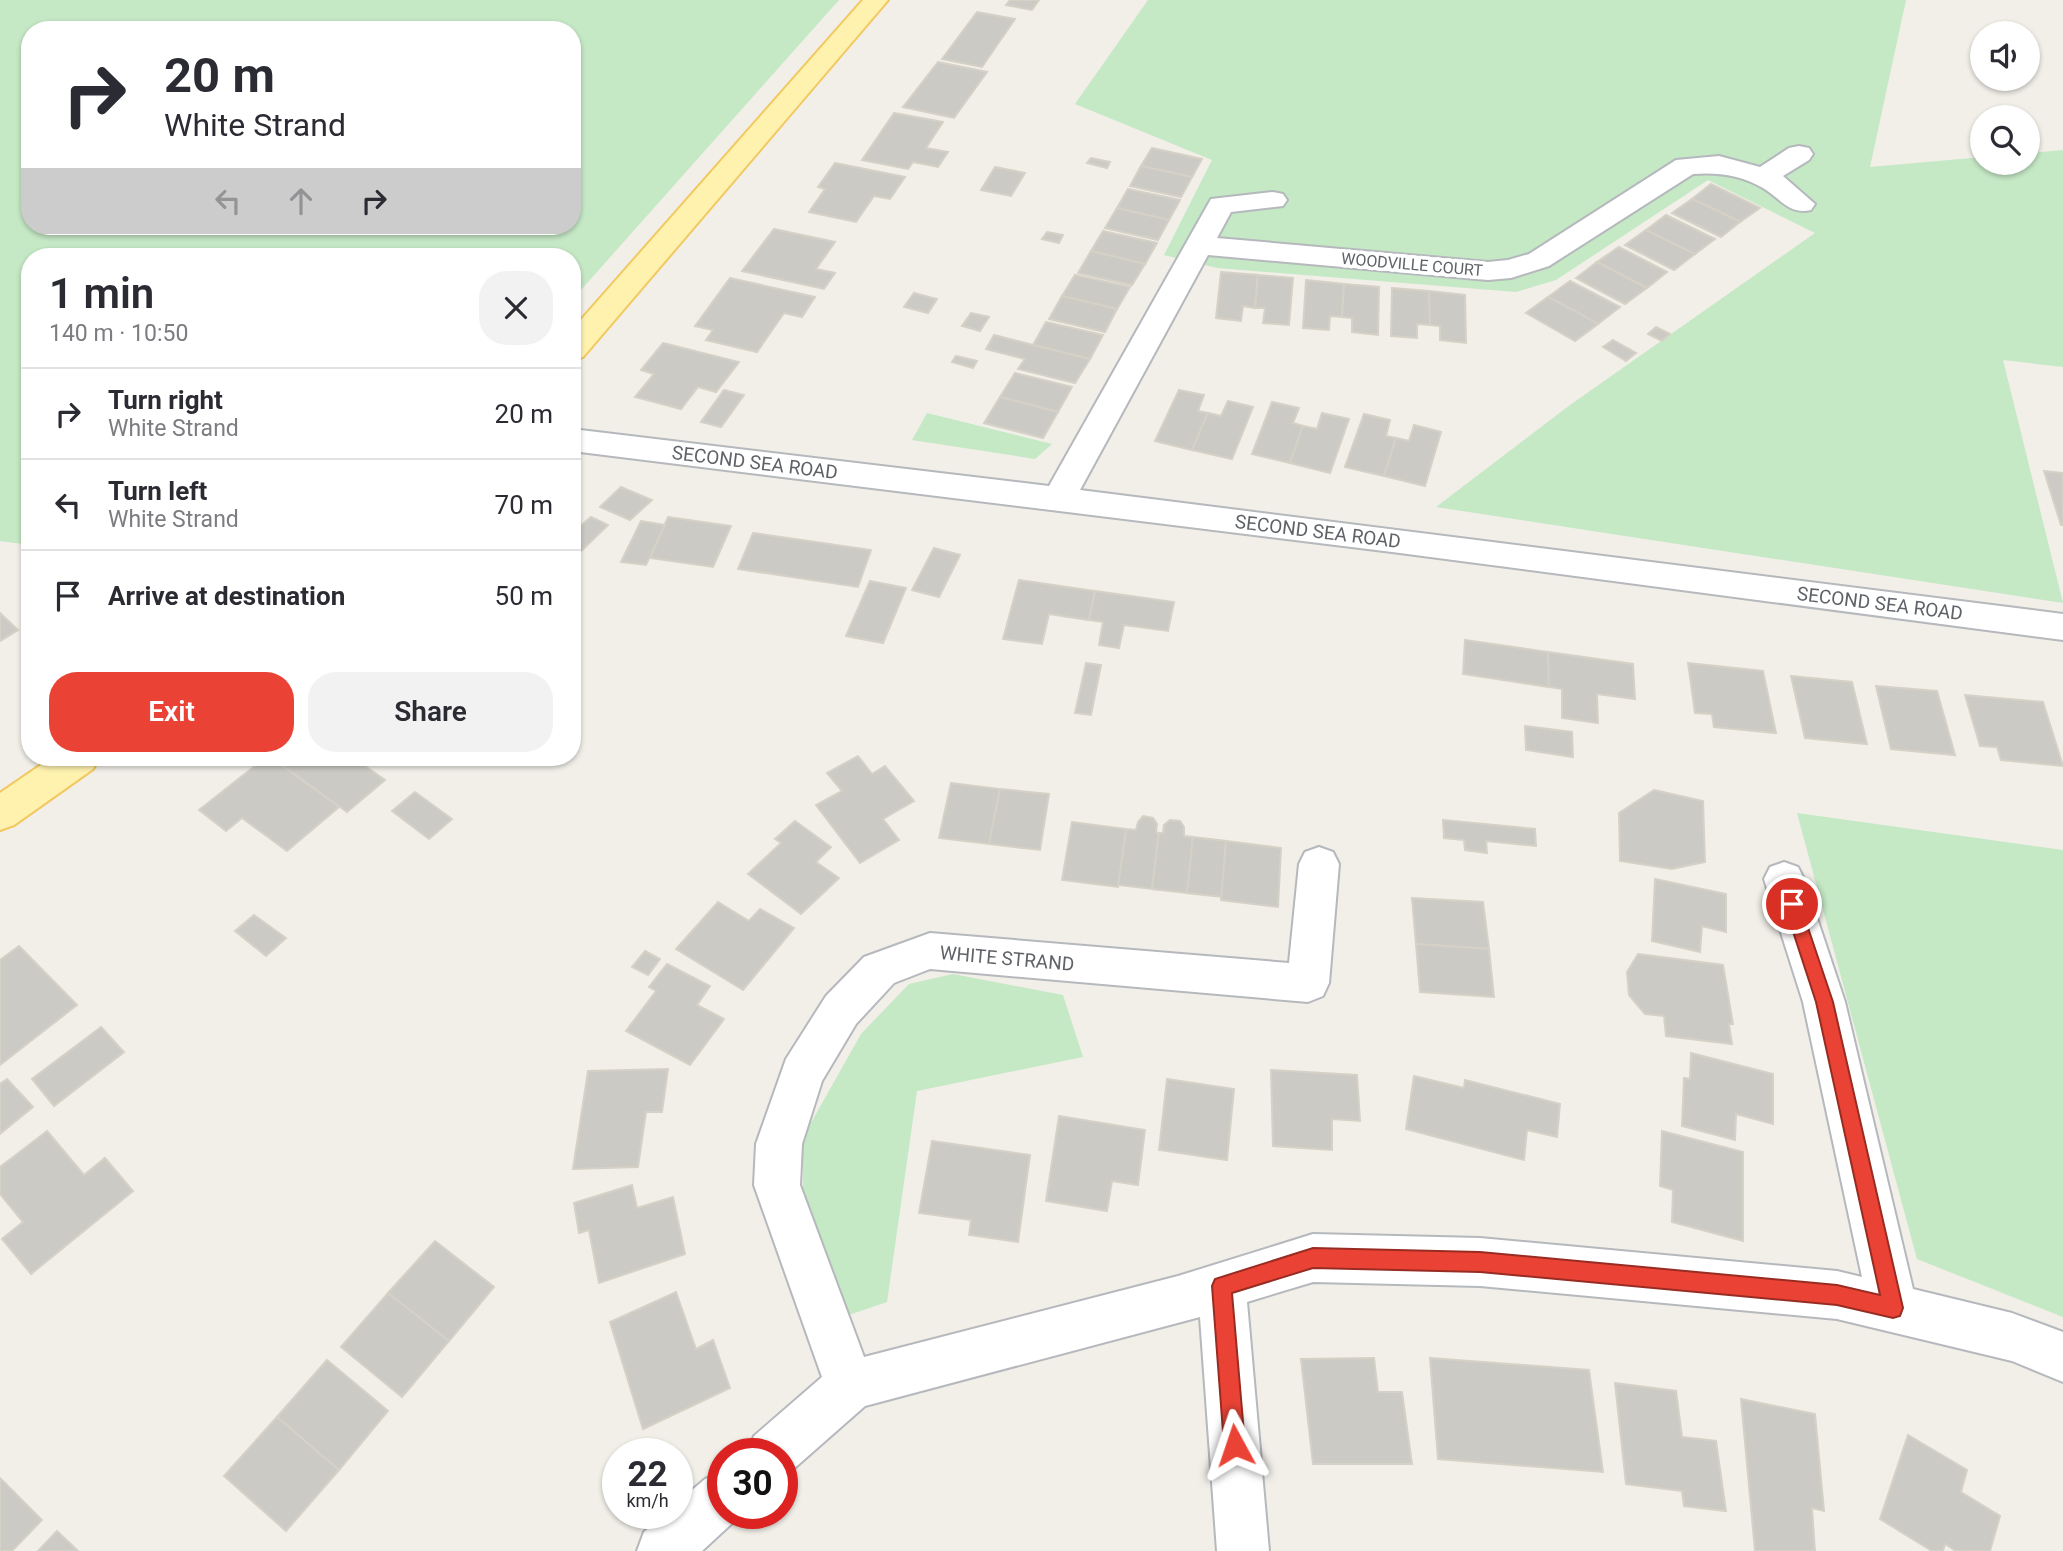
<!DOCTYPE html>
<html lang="en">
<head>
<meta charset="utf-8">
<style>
  body { margin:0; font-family:Roboto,sans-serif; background:#f2f2f3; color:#2b2b33; height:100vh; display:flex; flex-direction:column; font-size:26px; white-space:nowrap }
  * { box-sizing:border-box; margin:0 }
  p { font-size:23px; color:#7c7c81 }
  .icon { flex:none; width:38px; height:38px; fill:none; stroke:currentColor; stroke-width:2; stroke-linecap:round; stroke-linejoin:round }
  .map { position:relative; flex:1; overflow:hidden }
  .drawer { position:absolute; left:21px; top:248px; width:560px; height:518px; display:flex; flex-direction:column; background:#fff; border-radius:28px; box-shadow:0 2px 5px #0004 }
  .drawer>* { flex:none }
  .hud { position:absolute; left:21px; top:21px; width:560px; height:214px; border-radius:28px; box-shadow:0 2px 5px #0004; background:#fff; color:#2b2b33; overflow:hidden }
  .buttons { position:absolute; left:1970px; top:21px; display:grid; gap:14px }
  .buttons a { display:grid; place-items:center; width:70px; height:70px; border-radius:50%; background:#fff; box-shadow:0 2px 5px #0004; font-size:35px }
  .speed { position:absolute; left:602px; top:1438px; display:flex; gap:14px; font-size:35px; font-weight:700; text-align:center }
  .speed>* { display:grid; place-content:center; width:91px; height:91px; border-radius:50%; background:#fff; box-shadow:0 2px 5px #0004; line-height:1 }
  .speed small { font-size:18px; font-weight:400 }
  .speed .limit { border:10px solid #d22; background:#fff; color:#111 }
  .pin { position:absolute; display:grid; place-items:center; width:60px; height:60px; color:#fff; margin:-30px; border:4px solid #fff; border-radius:50%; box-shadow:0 2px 7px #0007 }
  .me { position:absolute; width:77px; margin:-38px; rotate:355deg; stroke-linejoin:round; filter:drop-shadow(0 0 5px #0008) }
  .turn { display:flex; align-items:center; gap:24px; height:147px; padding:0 28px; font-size:32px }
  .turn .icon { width:91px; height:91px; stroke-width:2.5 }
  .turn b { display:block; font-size:49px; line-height:60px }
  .lanes { display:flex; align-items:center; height:66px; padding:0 28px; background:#0003; justify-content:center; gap:35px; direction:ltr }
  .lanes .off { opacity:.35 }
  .round { display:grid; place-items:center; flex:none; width:74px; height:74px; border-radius:28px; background:#f2f2f3 }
  .head { display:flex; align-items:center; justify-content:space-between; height:119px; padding:0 28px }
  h1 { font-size:42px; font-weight:600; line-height:52px }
  .cta { display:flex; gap:14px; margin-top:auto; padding:14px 28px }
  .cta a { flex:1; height:80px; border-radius:28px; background:#ea4335; color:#fff; font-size:28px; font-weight:600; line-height:80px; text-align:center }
  .cta a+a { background:#f2f2f3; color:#2b2b33 }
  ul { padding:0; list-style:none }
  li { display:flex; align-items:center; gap:21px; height:91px; padding:0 28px; border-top:2px solid #e1e1e2 }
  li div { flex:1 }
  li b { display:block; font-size:26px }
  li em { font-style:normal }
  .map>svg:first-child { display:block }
  .green { fill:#c5e8c5; fill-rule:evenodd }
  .building { fill:#cccac5; stroke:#d6d1c6; stroke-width:2 }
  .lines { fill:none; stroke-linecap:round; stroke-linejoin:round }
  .minor-casing { stroke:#b5b8bc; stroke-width:4 }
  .major-casing { stroke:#f2c960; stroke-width:4 }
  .minor { fill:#fff; fill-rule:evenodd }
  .major { fill:#fff2af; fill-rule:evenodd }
  .route { fill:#ea4335; stroke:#982c22; stroke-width:2 }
  .labels { text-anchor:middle; stroke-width:7; stroke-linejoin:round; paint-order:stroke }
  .far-street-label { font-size:16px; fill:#5f6368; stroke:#fff }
  .street-label { font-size:19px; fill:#5f6368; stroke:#fff }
</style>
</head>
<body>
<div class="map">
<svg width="2063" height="1551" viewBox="0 0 2063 1551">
  <rect width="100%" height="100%" fill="#f1efe8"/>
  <g class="green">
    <path d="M 0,0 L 839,0 L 572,300 L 572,257 L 30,257 L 30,545 L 0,541 ZM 30,30 L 572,30 L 572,226 L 30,226 Z"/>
    <path d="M 1148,0 L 1906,0 L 1870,167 L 1983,157 L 1983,163 L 2028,163 L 2028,153 L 2063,150 L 2063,367 L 2003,360 L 2063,603 L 1436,507 L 1570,405 L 1815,233 L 1708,180 L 1556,280 L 1516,292 L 1217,268 L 1164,255 L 1212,160 L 1075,104 Z"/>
    <path d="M 927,413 L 1052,444 L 1035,459 L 912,440 Z"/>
    <path d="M 1797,813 L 2063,850 L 2063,1317 L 1917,1259 Z"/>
    <path d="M 953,974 L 1063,995 L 1083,1057 L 917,1091 L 887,1302 L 846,1316 L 803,1198 L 803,1137 L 861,1034 L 909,984 Z"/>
  </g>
  <g class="building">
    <path d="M 1010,0 L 1039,0 L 1032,10 L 1006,5 Z"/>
    <path d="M 977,12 L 1015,19 L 982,67 L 942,59 Z"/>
    <path d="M 938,62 L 987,72 L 954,118 L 903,107 Z"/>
    <path d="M 894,113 L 943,122 L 926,148 L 948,152 L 938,167 L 913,162 L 908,169 L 862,160 Z"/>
    <path d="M 1152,148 L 1202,159 L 1192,177 L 1141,166 Z"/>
    <path d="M 1091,158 L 1110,162 L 1107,168 L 1087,163 Z"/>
    <path d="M 835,163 L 905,177 L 890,199 L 874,196 L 856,222 L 809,212 L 825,189 L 818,187 Z"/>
    <path d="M 1141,166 L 1192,177 L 1181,197 L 1130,186 Z"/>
    <path d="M 995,167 L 1025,173 L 1011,196 L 981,190 Z"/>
    <path d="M 1711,184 L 1760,208 L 1740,222 L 1692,199 Z"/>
    <path d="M 1128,189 L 1180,200 L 1169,220 L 1117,208 Z"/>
    <path d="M 1692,199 L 1716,210 L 1740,222 L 1721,237 L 1672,213 Z"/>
    <path d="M 1117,208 L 1169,220 L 1158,240 L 1105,228 Z"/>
    <path d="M 1666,215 L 1715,239 L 1695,254 L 1646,230 Z"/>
    <path d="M 774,229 L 835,242 L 816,269 L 835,273 L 824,289 L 742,271 Z"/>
    <path d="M 1646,230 L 1670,242 L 1695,254 L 1674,270 L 1625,245 Z"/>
    <path d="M 1103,231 L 1157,243 L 1145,264 L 1091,251 Z"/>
    <path d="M 1047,232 L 1063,235 L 1059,243 L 1042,239 Z"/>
    <path d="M 1619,247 L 1667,272 L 1647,288 L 1597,262 Z"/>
    <path d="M 1091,251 L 1145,264 L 1132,285 L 1078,273 Z"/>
    <path d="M 1597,262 L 1647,288 L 1625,304 L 1576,278 Z"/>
    <path d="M 1221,272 L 1258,275 L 1255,308 L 1243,306 L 1241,321 L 1216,318 Z"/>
    <path d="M 1075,275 L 1130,287 L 1117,309 L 1062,296 Z"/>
    <path d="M 1258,275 L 1293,278 L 1289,325 L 1263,323 L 1265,308 L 1255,308 Z"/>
    <path d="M 730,278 L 815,297 L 802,317 L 784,313 L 757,352 L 706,340 L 713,330 L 695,326 Z"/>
    <path d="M 1306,280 L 1344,284 L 1342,317 L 1330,316 L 1329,330 L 1303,328 Z"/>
    <path d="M 1570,281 L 1620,307 L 1598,324 L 1548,297 Z"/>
    <path d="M 1344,284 L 1379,287 L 1378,335 L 1352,332 L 1352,318 L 1342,317 Z"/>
    <path d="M 1392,288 L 1429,291 L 1430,325 L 1417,324 L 1417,338 L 1391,336 Z"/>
    <path d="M 1429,291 L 1465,295 L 1466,343 L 1440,340 L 1440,326 L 1430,325 Z"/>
    <path d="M 914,293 L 937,299 L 928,313 L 904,307 Z"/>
    <path d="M 1062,296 L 1117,309 L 1105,332 L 1049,319 Z"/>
    <path d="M 1548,297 L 1573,310 L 1598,324 L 1575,341 L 1526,313 Z"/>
    <path d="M 971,313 L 989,317 L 980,331 L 962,326 Z"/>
    <path d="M 1046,322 L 1103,335 L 1090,359 L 1033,345 Z"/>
    <path d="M 1656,327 L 1670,334 L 1662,341 L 1648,334 Z"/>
    <path d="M 994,335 L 1033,345 L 1090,359 L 1075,383 L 1018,369 L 1025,359 L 986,349 Z"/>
    <path d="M 1613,340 L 1636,353 L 1626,361 L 1603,347 Z"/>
    <path d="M 663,343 L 739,362 L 716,392 L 698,387 L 681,409 L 635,397 L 654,374 L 641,370 Z"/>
    <path d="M 956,356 L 977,361 L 973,368 L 952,362 Z"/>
    <path d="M 1015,373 L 1072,387 L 1058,412 L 1000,397 Z"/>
    <path d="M 724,390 L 744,395 L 721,427 L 701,422 Z"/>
    <path d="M 1179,390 L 1204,395 L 1198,411 L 1208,413 L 1192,450 L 1155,441 Z"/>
    <path d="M 1000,397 L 1058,412 L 1043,438 L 984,423 Z"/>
    <path d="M 1228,401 L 1253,407 L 1232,459 L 1192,450 L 1208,413 L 1221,416 Z"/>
    <path d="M 1272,402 L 1299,408 L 1293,423 L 1303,426 L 1290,463 L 1252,454 Z"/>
    <path d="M 1322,413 L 1349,419 L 1330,473 L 1290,463 L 1303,426 L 1317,429 Z"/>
    <path d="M 1364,414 L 1390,420 L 1386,436 L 1396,438 L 1384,476 L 1345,467 Z"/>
    <path d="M 1414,425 L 1441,432 L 1425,486 L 1384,476 L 1396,438 L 1409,441 Z"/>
    <path d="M 2044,471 L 2063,473 L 2063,525 L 2061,525 Z"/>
    <path d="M 621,487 L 652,500 L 630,520 L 600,507 Z"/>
    <path d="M 591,517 L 608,525 L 578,554 L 572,552 L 572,526 L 578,528 Z"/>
    <path d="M 668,517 L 731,526 L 713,567 L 650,558 Z"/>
    <path d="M 641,521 L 665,525 L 646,565 L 621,562 Z"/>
    <path d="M 753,533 L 871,550 L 858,587 L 738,569 Z"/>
    <path d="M 934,548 L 960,555 L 939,597 L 912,590 Z"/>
    <path d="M 1019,580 L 1095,591 L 1089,620 L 1049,614 L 1042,644 L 1003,639 Z"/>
    <path d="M 870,581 L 906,588 L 883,643 L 846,636 Z"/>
    <path d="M 1095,591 L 1174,602 L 1168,631 L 1124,625 L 1119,648 L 1099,645 L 1103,622 L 1089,620 Z"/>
    <path d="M 0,613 L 18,630 L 0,641 Z"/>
    <path d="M 1465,640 L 1548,652 L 1549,687 L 1463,674 Z"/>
    <path d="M 1548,652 L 1633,664 L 1635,699 L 1597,694 L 1598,723 L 1562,718 L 1562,689 L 1549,687 Z"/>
    <path d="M 1086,663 L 1101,665 L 1091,715 L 1075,713 Z"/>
    <path d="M 1688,663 L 1763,671 L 1776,733 L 1714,727 L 1712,714 L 1695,713 Z"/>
    <path d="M 1791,676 L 1852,682 L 1867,744 L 1805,738 Z"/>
    <path d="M 1876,686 L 1937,691 L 1955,755 L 1891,749 Z"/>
    <path d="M 1965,695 L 2043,702 L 2063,766 L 2001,760 L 1997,747 L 1980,746 Z"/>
    <path d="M 1525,726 L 1572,732 L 1573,757 L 1526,750 Z"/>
    <path d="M 858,756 L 872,774 L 885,766 L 914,801 L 883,819 L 899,840 L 860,863 L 816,805 L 842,791 L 827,773 Z"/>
    <path d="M 265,758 L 272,758 L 339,807 L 287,851 L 242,818 L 226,831 L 199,810 Z"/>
    <path d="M 272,758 L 362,758 L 358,761 L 385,780 L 347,812 Z"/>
    <path d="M 951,783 L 1000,789 L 989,844 L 939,838 Z"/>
    <path d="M 1000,789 L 1049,794 L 1040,850 L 989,844 Z"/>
    <path d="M 1654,790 L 1703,801 L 1705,862 L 1672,869 L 1620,861 L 1619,813 Z"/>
    <path d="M 415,792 L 452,819 L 429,839 L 392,811 Z"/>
    <path d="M 1143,816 L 1153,818 L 1157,824 L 1156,832 L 1159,833 L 1152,889 L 1118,885 L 1126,829 L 1136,830 L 1138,822 Z"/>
    <path d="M 1170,820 L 1180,821 L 1184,827 L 1184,836 L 1193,837 L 1187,893 L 1152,889 L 1159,833 L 1163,833 L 1164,825 Z"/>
    <path d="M 1443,820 L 1535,829 L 1536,846 L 1486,841 L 1487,853 L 1465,850 L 1464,840 L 1444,838 Z"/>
    <path d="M 795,821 L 831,847 L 816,862 L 839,878 L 801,914 L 748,874 L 781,843 L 775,839 Z"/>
    <path d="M 1072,822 L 1126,829 L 1118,887 L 1062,880 Z"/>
    <path d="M 1193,837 L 1226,841 L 1222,897 L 1187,893 Z"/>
    <path d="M 1226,841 L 1281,848 L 1278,907 L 1221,900 Z"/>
    <path d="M 1655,879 L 1726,894 L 1726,932 L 1702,926 L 1700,952 L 1652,941 Z"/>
    <path d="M 1412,898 L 1483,902 L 1489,949 L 1416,944 Z"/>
    <path d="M 718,902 L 749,921 L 760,909 L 794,928 L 743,990 L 676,949 Z"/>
    <path d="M 254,915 L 286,938 L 266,956 L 235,931 Z"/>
    <path d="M 1416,944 L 1489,949 L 1494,997 L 1420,992 Z"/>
    <path d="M 19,946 L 77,1005 L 0,1065 L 0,960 Z"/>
    <path d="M 645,951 L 660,959 L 648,975 L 632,967 Z"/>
    <path d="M 1638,954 L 1723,965 L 1733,1024 L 1729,1024 L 1732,1044 L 1666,1036 L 1664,1016 L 1645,1014 L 1629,995 L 1627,972 Z"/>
    <path d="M 667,964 L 710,986 L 697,1005 L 724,1019 L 690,1065 L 626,1031 L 656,991 L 649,987 Z"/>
    <path d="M 101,1027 L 124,1052 L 54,1106 L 32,1079 Z"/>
    <path d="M 1691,1053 L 1773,1074 L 1773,1124 L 1736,1114 L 1735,1140 L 1682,1126 L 1684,1078 L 1690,1079 Z"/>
    <path d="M 668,1069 L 662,1112 L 646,1112 L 638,1167 L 573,1169 L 588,1071 Z"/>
    <path d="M 1271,1070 L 1357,1075 L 1360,1121 L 1332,1119 L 1332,1150 L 1273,1146 Z"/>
    <path d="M 1414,1076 L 1464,1088 L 1465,1080 L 1560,1104 L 1557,1137 L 1527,1130 L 1524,1160 L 1406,1129 Z"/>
    <path d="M 7,1079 L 33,1107 L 0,1134 L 0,1084 Z"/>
    <path d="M 1167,1079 L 1234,1089 L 1227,1160 L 1159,1150 Z"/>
    <path d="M 1059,1116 L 1145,1130 L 1138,1185 L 1112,1181 L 1107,1211 L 1046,1201 Z"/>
    <path d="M 47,1131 L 84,1175 L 105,1158 L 133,1191 L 31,1274 L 2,1239 L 23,1222 L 0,1194 L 0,1167 Z"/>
    <path d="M 1662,1131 L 1743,1152 L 1743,1241 L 1672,1222 L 1673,1190 L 1660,1186 Z"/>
    <path d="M 932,1141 L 1030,1155 L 1018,1242 L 969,1235 L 971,1220 L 919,1213 Z"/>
    <path d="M 632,1185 L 637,1208 L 673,1197 L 685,1254 L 599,1283 L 589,1230 L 579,1233 L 574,1203 Z"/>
    <path d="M 435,1241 L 494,1287 L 449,1341 L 388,1293 Z"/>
    <path d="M 676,1292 L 696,1349 L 713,1340 L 730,1388 L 643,1429 L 610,1322 Z"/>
    <path d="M 388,1293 L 449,1341 L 402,1397 L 341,1347 Z"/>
    <path d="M 1374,1358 L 1378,1392 L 1402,1392 L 1412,1464 L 1313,1464 L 1301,1359 Z"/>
    <path d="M 1430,1358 L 1589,1370 L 1603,1472 L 1438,1459 Z"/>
    <path d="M 327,1360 L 388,1411 L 339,1470 L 277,1417 Z"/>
    <path d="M 1615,1383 L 1676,1391 L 1682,1437 L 1716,1441 L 1726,1511 L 1684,1506 L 1682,1491 L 1626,1484 Z"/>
    <path d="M 1741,1399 L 1815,1414 L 1824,1511 L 1812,1508 L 1815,1551 L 1755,1551 Z"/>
    <path d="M 277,1417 L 339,1470 L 286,1531 L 224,1476 Z"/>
    <path d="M 1908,1435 L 1967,1470 L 1961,1492 L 2000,1516 L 1990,1551 L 1956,1551 L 1945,1544 L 1943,1551 L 1932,1551 L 1880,1519 Z"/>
    <path d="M 0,1478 L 42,1520 L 12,1551 L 0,1551 Z"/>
    <path d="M 57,1531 L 78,1551 L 38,1551 Z"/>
  </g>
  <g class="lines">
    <g class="minor-casing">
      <g id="minor">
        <path d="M 1799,146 L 1809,148 L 1813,154 L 1809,160 L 1783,176 L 1815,204 L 1811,210 C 1789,215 1780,198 1763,188 C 1741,175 1717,172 1693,174 L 1549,266 L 1511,278 L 1488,280 L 1208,255 L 1080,490 L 2063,614 L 2063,640 L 1392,552 L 572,451 L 572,429 L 1049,486 L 1211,199 L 1273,192 L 1283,194 L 1287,200 L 1283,206 L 1231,212 L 1217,238 L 1488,262 L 1508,260 L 1529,254 L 1676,160 L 1719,156 L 1760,167 L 1789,148 Z"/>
        <path d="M 1319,847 L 1333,852 L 1339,864 L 1329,983 L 1323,996 L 1308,1002 L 930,969 L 894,983 L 856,1024 L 822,1081 L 802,1144 L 800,1185 L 864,1357 L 1178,1276 L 1313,1234 L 1480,1238 L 1837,1271 L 1862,1277 L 1803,1002 L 1764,879 L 1770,867 L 1784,862 L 1798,867 L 1804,879 L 1845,1002 L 1913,1289 L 2012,1313 L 2063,1332 L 2063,1382 L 2012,1361 L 1837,1319 L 1480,1286 L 1313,1282 L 1247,1302 L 1269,1551 L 1217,1551 L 1200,1317 L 865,1406 L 790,1472 L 782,1475 L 782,1454 L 747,1454 L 754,1436 L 822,1377 L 754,1185 L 756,1144 L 786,1059 L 826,996 L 864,957 L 930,933 L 1289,963 L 1299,864 L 1305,852 Z"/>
        <path d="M 723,1471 L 723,1514 L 741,1515 L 702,1551 L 637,1551 L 644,1532 L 665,1514 L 677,1514 L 677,1503 L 705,1479 Z"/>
      </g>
    </g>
    <g class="major-casing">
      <g id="major">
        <path d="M 863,0 L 888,0 L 583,357 L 572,360 L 572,330 Z"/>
        <path d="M 51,758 L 99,758 L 93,769 L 14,825 L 0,830 L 0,793 Z"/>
      </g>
    </g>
    <use href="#minor" class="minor"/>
    <use href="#major" class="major"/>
  </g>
  <path class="route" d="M 1792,897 L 1798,899 L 1800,904 L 1833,1002 L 1903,1308 L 1900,1316 L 1893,1318 L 1837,1305 L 1480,1272 L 1313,1268 L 1232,1293 L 1245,1445 L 1242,1452 L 1235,1455 L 1227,1452 L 1224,1445 L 1212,1286 L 1215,1279 L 1313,1248 L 1480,1252 L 1837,1285 L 1880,1295 L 1816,1002 L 1784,904 L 1786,899 Z"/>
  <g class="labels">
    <g class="far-street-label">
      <text transform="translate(1412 264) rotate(5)" y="6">WOODVILLE COURT</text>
    </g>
    <g class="street-label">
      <text transform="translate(755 462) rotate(7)" y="7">SECOND SEA ROAD</text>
      <text transform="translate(1318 531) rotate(7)" y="7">SECOND SEA ROAD</text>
      <text transform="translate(1880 603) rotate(7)" y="7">SECOND SEA ROAD</text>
      <text transform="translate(1007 958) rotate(5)" y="7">WHITE STRAND</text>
    </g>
  </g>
</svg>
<div class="buttons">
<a><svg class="icon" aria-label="sound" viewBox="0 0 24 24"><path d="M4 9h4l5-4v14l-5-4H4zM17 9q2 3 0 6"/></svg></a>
<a><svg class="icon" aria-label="search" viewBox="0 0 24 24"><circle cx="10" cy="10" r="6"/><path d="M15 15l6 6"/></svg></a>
</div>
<div class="speed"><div>22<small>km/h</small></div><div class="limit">30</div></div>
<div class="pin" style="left:1792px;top:904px;background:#d93025"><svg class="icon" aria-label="arrive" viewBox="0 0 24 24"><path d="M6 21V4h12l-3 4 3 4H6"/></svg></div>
<svg class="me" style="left:1235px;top:1445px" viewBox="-20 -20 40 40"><path d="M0-17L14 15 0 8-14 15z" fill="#ea4335" stroke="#fff" stroke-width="4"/></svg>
<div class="hud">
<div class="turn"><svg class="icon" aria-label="right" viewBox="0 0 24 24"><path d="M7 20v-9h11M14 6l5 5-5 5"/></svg><div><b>20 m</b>White Strand</div></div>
<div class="lanes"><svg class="icon off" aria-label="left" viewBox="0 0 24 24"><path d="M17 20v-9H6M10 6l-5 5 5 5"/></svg><svg class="icon off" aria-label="ahead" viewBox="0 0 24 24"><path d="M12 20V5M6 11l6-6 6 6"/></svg><svg class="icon" aria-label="right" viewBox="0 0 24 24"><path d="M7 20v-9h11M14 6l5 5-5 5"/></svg></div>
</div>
<section class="drawer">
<div class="head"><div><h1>1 min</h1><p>140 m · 10:50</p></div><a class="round"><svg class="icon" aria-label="close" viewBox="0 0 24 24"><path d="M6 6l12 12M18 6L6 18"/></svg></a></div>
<ul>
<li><svg class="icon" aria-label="right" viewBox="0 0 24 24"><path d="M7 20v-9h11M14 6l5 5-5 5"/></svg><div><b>Turn right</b><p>White Strand</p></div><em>20 m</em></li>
<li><svg class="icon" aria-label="left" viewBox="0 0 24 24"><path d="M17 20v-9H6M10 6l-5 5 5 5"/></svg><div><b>Turn left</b><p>White Strand</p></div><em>70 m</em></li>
<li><svg class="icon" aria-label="arrive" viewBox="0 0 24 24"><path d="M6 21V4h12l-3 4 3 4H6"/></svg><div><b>Arrive at destination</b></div><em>50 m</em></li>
</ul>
<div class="cta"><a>Exit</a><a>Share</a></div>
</section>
</div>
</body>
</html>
